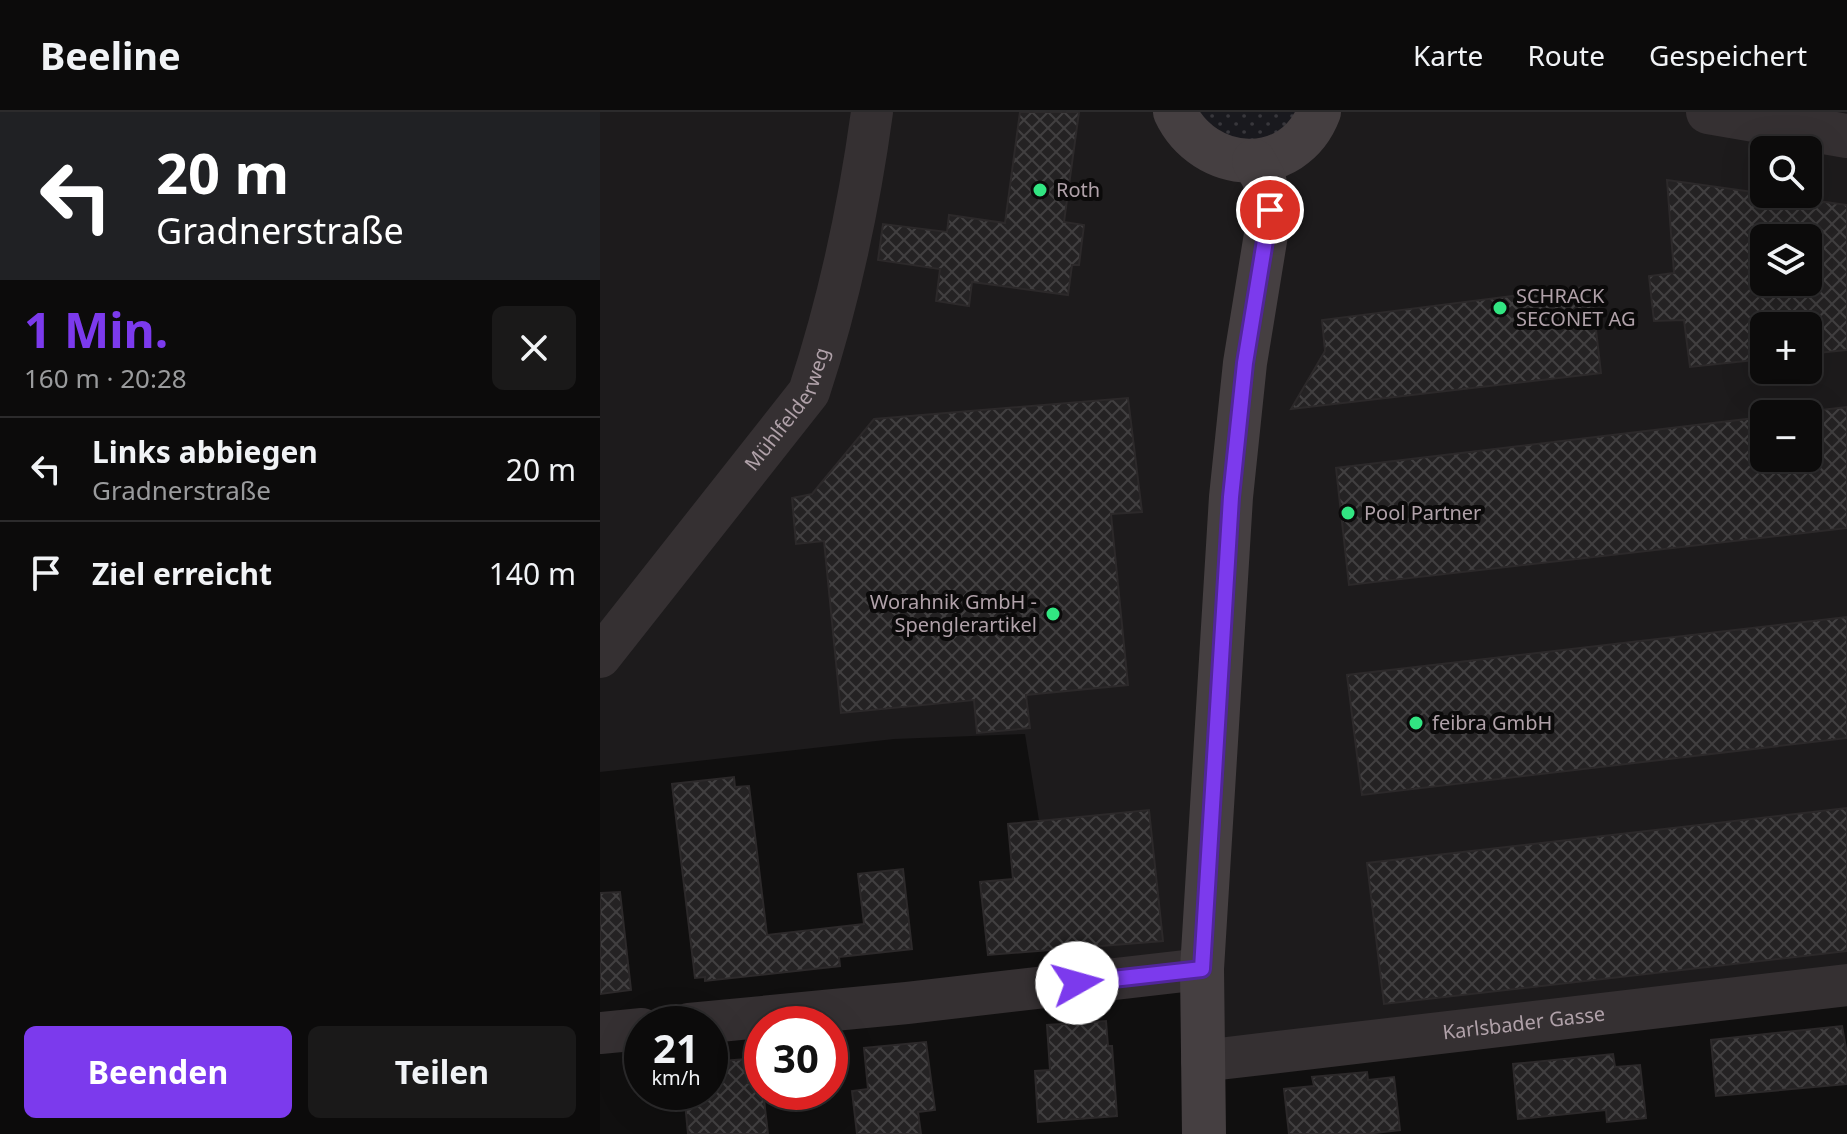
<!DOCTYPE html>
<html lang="de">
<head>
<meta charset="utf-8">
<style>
  body { margin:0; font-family:"Noto Sans",sans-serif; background:#1a1919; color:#f1f3f6; height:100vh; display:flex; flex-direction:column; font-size:30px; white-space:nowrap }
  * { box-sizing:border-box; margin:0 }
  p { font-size:26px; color:#9a9b9d }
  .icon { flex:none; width:44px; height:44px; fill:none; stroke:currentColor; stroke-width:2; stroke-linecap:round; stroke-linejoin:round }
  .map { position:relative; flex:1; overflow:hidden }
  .sheet { display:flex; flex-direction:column; background:#0c0b0b; width:600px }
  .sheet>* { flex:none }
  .top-card { background:#202124; color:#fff; overflow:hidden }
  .fabs { position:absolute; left:1150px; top:24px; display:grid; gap:16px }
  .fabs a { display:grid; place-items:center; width:72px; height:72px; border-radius:12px; background:#0c0b0b; box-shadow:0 8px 32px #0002,0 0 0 2px #2c2b2c; font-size:40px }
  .speed { position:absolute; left:24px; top:894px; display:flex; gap:16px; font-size:40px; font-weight:700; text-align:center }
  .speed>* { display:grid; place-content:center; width:104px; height:104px; border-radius:50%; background:#0c0b0b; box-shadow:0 8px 32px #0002,0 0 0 2px #2c2b2c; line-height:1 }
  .speed small { font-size:20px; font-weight:400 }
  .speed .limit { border:12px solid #d22; background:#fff; color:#111 }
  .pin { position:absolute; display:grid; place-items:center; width:68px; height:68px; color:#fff; margin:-34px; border:4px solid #fff; border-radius:50%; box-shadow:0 2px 8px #0007 }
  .me { position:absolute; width:88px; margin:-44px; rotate:83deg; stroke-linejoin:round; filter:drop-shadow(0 0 6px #0008) }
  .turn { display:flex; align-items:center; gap:28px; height:168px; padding:0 24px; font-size:36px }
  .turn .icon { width:104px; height:104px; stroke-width:2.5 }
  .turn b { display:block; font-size:56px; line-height:68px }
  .round { display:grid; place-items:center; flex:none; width:84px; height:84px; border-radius:12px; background:#1a1919 }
  .summary { display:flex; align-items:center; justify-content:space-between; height:136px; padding:0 24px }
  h1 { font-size:48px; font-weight:700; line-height:60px; color:#7c3aed }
  .action { display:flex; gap:16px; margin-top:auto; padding:16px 24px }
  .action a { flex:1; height:92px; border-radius:12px; background:#7c3aed; color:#fff; font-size:32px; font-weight:700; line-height:92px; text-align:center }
  .action a+a { background:#1a1919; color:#f1f3f6 }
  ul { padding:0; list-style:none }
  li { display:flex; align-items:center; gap:24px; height:104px; padding:0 24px; border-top:2px solid #2c2b2c }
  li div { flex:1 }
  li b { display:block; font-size:30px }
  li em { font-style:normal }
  header { display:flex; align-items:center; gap:48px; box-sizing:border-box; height:112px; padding:0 40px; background:#0c0b0b; border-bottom:2px solid #2c2b2c }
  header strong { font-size:38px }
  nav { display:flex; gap:44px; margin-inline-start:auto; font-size:28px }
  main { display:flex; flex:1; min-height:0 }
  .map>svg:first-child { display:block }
  .built { fill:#1d1b1c; fill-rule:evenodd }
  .grass { fill:url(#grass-dots) }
  .building { fill:url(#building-cross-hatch); stroke:#2c292a; stroke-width:2; fill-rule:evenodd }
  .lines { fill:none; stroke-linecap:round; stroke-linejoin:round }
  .minor { stroke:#353032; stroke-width:42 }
  .tertiary { stroke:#353032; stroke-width:44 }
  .secondary { stroke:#453f41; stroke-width:44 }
  .route-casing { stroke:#51269a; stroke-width:20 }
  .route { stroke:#7c3aed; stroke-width:14 }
  .poi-dot { fill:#32e582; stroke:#0b0a0a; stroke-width:3 }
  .labels { text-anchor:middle; stroke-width:8; stroke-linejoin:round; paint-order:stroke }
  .poi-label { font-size:20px; fill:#b0a1a9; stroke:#0b0a0a; text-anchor:start }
  .street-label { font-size:20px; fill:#b0a1a9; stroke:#0b0a0a }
</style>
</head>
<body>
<header>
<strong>Beeline</strong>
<nav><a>Karte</a><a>Route</a><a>Gespeichert</a></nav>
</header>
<main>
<section class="sheet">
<div class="top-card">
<div class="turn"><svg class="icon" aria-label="left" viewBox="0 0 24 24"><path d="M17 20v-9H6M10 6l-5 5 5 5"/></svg><div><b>20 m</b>Gradnerstraße</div></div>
</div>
<div class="summary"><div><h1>1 Min.</h1><p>160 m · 20:28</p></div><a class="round"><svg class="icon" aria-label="close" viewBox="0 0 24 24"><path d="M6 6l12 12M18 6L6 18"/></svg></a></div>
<ul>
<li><svg class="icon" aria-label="left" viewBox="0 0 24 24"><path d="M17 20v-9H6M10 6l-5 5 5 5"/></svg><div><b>Links abbiegen</b><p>Gradnerstraße</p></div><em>20 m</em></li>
<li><svg class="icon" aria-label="arrive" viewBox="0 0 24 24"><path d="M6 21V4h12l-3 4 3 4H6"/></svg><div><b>Ziel erreicht</b></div><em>140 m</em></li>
</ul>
<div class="action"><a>Beenden</a><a>Teilen</a></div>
</section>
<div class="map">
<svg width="1247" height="1022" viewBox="0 0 1247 1022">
  <defs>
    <pattern id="grass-dots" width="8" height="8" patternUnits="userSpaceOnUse" patternTransform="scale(2)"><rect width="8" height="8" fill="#19191e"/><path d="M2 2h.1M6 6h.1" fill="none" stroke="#38373c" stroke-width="1.8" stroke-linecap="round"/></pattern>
    <pattern id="building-cross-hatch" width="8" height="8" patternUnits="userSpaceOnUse" patternTransform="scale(2)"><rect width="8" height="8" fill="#242223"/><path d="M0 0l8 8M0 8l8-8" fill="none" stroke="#413f40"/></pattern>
  </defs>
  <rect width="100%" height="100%" fill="#100f0f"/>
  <path class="built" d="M 0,0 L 1247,0 L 1247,892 L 598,962 L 598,861 L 464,863 L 425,622 L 294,627 L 0,660 ZM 1164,38 L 1208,38 L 1208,82 L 1164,82 ZM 1164,126 L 1208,126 L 1208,170 L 1164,170 ZM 1164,214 L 1208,214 L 1208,258 L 1164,258 ZM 1164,302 L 1208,302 L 1208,346 L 1164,346 Z"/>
  <path class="grass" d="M 600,0 L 699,0 L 676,24 L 638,29 L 606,10 Z"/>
  <g class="building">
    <path d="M 420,0 L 479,0 L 464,110 L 484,113 L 479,153 L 472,153 L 468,183 L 372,170 L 369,194 L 336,189 L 340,157 L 278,148 L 283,112 L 347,120 L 349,103 L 405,111 Z"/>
    <path d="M 1067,68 L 1247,93 L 1247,238 L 1208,242 L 1208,214 L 1164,214 L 1164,247 L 1090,255 L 1084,208 L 1054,209 L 1049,164 L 1074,161 ZM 1164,126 L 1208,126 L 1208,170 L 1164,170 Z"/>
    <path d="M 991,174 L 1001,261 L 691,297 L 725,239 L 722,208 Z"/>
    <path d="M 528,286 L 542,400 L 511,402 L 528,573 L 426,583 L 430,616 L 377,621 L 374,588 L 241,601 L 224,429 L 196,432 L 192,386 L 212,382 L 274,307 Z"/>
    <path d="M 1247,295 L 1247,416 L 749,473 L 736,356 L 1164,305 L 1164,346 L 1208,346 L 1208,302 L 1186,302 Z"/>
    <path d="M 1247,505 L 1247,626 L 762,683 L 747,563 Z"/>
    <path d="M 134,665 L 135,675 L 149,674 L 167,823 L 264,812 L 258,762 L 303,757 L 312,837 L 239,845 L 240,854 L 105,869 L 105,865 L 95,866 L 72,672 Z"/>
    <path d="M 1247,696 L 1247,839 L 784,892 L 767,751 Z"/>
    <path d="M 549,698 L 563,829 L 388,843 L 380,770 L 413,767 L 408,712 Z"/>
    <path d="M 20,780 L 31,878 L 0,882 L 0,781 Z"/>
    <path d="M 506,909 L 508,934 L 512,934 L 517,1004 L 438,1010 L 435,959 L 450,958 L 447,913 Z"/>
    <path d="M 1242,914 L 1247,942 L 1247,972 L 1116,984 L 1111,928 Z"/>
    <path d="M 326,930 L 335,998 L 318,1000 L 321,1022 L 257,1022 L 252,979 L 268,977 L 264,936 Z"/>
    <path d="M 1013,942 L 1015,955 L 1040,953 L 1046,1006 L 1007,1010 L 1006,998 L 918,1007 L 913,952 Z"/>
    <path d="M 146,947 L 148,971 L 162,970 L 168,1022 L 88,1022 L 84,980 L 110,980 L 110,950 Z"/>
    <path d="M 767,960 L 768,968 L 794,965 L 800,1018 L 766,1022 L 689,1022 L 684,977 L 714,974 L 712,965 Z"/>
  </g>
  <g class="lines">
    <g class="minor">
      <path id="s1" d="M 0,545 L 209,280 C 239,189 259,95 272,0"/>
      <path d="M 89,912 L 307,891 L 602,857"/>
      <path d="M 0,921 L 42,917"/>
      <path id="s2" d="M 602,949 L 1247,873"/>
    </g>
    <path class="tertiary" d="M 1108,0 L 1247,24"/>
    <g class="secondary">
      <path d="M 575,0 C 604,62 693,68 719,0"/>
      <path d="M 604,1022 L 602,857 L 631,385 L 645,251 L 670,98 L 664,67 L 654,49"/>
    </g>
  </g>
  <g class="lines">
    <g class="route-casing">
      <path id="route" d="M 477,871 L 602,857 L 631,385 L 645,251 L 670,98"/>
    </g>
    <use href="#route" class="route"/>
  </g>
  <g class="poi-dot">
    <circle cx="440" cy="78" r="8"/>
    <circle cx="900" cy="196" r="8"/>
    <circle cx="748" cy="401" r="8"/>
    <circle cx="453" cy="502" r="8"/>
    <circle cx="816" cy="611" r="8"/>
  </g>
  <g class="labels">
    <g class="poi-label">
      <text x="456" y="85">Roth</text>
      <text x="916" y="191">SCHRACK<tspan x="916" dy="23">SECONET AG</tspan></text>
      <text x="764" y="408">Pool Partner</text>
      <text x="437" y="497" text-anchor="end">Worahnik GmbH -<tspan x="437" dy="23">Spenglerartikel</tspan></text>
      <text x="832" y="618">feibra GmbH</text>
    </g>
    <g class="street-label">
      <text dy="7" stroke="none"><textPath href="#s1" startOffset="312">Mühlfelderweg</textPath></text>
      <text dy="7" stroke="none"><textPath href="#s2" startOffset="324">Karlsbader Gasse</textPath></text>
    </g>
  </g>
</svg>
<div class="fabs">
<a><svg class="icon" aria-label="search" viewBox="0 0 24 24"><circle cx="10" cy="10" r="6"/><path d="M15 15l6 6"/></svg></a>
<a><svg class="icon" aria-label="layers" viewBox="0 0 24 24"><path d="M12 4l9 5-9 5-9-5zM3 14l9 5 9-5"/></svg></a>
<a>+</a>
<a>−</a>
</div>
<div class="speed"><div>21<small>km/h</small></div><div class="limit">30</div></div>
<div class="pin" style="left:670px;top:98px;background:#d93025"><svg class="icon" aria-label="arrive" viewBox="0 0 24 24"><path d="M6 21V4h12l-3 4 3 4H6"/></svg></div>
<svg class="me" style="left:477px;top:871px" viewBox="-20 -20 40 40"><circle r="19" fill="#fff"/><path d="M0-13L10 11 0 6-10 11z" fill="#7c3aed"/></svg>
</div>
</main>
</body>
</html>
